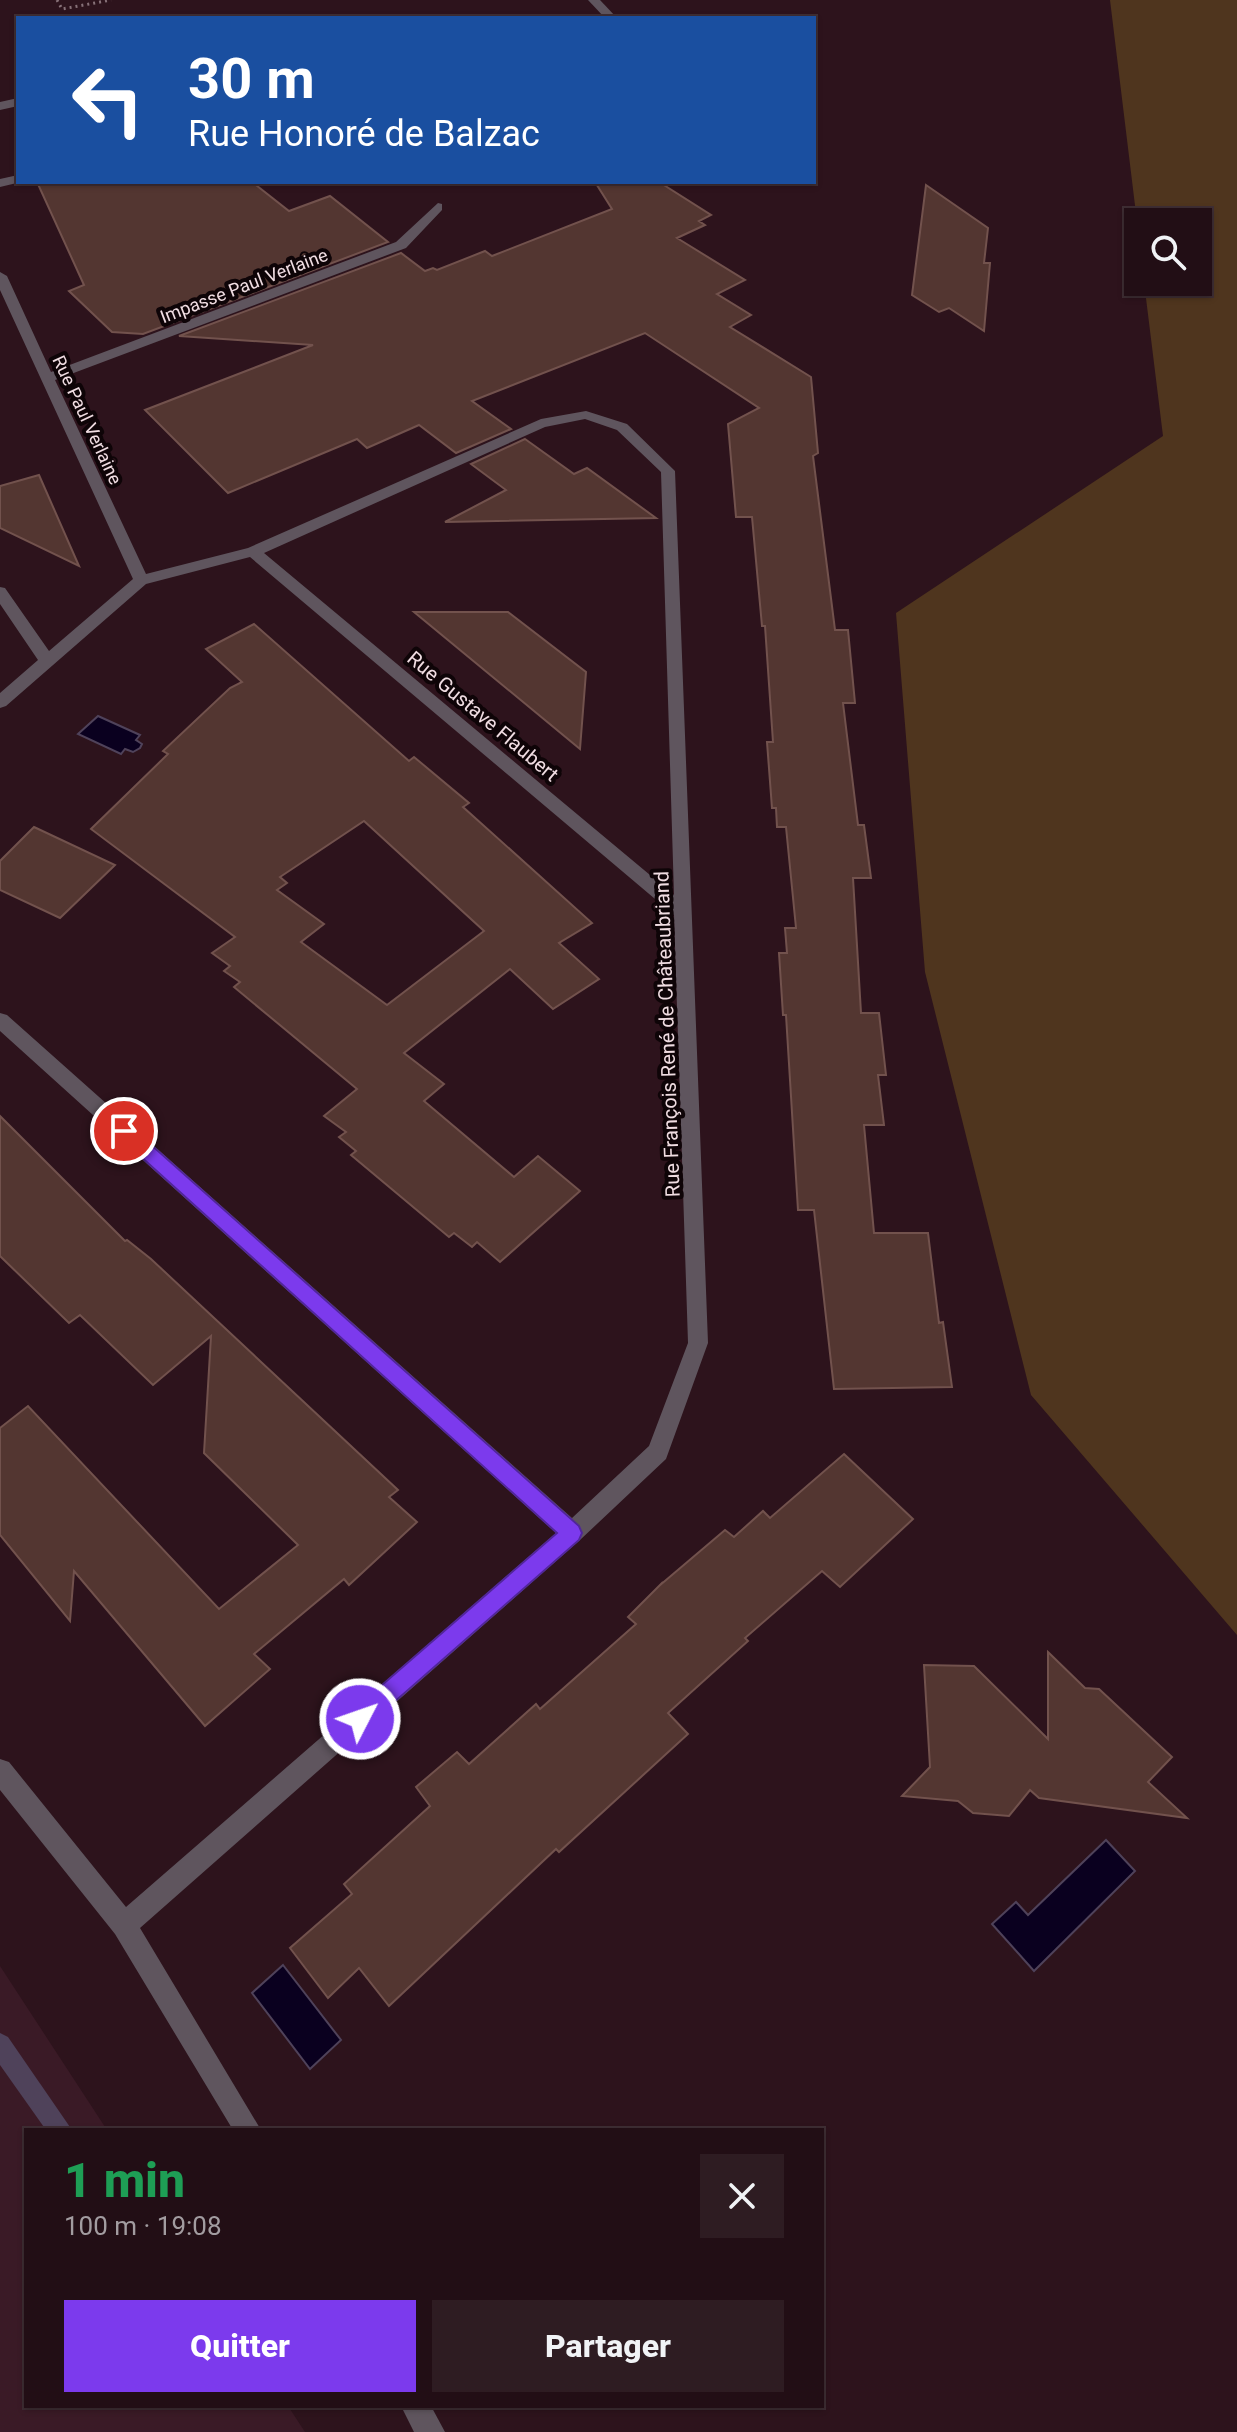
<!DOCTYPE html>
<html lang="fr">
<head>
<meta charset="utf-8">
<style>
  body { margin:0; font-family:Roboto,sans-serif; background:#2e1c22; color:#f1f3f6; height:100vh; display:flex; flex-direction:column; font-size:30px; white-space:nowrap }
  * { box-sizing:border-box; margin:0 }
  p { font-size:26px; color:#a29ca0 }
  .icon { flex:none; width:44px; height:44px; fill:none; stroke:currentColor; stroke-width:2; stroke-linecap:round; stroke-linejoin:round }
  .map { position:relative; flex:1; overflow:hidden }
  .panel { position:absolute; left:24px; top:2128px; width:800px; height:280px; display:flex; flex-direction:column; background:#220e15; border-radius:0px; box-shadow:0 2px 6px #0004,0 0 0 2px #3f2e34 }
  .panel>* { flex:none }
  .banner { position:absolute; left:16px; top:16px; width:800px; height:168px; border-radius:0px; box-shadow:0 2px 6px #0004,0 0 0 2px #3f2e34; background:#1a4fa0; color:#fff; overflow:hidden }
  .fabs { position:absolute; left:1124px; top:208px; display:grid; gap:16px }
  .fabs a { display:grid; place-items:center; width:88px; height:88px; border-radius:0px; background:#220e15; box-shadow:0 2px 6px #0004,0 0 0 2px #3f2e34; font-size:40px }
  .pin { position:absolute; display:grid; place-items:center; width:68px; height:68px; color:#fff; margin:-34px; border:4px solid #fff; border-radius:50%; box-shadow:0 2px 8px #0007 }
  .me { position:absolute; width:88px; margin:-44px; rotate:49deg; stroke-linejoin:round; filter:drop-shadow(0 0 6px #0008) }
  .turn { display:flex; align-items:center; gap:28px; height:168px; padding:0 40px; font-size:36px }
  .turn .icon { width:104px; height:104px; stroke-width:2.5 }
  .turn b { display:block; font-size:56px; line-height:68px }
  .round { display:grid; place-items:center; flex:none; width:84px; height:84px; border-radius:0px; background:#2e1c22 }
  .overview { display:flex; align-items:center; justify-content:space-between; height:136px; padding:0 40px }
  h1 { font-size:48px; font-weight:800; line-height:60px; color:#1e9e55 }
  .action { display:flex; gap:16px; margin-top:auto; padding:16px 40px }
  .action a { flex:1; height:92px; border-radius:0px; background:#7c3aed; color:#fff; font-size:32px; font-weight:800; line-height:92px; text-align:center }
  .action a+a { background:#2e1c22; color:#f1f3f6 }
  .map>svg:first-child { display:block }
  .built { fill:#3a1a26 }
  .green { fill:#4f351e }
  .water { fill:#0a001f; stroke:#4f425a; stroke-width:2 }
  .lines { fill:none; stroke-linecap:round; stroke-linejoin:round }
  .stream { fill:#4f425a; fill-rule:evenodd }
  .building { fill:#533631; stroke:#72524d; stroke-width:2; fill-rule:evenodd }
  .path { stroke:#877178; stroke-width:3; stroke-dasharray:2 4; stroke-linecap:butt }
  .service { fill:#5f555e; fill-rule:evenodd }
  .minor { fill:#5f555e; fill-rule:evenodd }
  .route { fill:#7c3aed; stroke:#51269a; stroke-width:2 }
  .labels { text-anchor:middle; stroke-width:8; stroke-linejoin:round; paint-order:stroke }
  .far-street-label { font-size:18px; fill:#f0dde2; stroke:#0e0407 }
  .street-label { font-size:20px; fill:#f0dde2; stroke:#0e0407 }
</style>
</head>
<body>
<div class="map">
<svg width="1237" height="2432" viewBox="0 0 1237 2432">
  <rect width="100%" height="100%" fill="#2d131c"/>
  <path class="built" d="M 0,1966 L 107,2130 L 26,2130 L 26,2406 L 288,2406 L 305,2432 L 0,2432 Z"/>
  <path class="green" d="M 1110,0 L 1237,0 L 1237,1635 L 1031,1395 L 925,972 L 896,613 L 1163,436 L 1144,282 L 1198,282 L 1198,222 L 1138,222 L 1138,230 Z"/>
  <g class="water">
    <path d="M 98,716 L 140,735 L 136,740 L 142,744 L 140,748 L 133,752 L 125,749 L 121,754 L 78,734 Z"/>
    <path d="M 1106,1840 L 1135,1871 L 1034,1971 L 992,1924 L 1016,1902 L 1028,1915 Z"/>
    <path d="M 283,1965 L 341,2040 L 310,2069 L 252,1993 Z"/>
  </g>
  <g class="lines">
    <path class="stream" d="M 0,2033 L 8,2037 L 72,2130 L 46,2130 L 0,2065 Z"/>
  </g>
  <g class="building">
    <path d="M 37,182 L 252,182 L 289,211 L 330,196 L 388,242 L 143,334 L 112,332 L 69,291 L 84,285 Z"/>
    <path d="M 595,182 L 659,182 L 711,215 L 699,221 L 705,225 L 677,238 L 745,280 L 717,294 L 751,315 L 730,327 L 811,377 L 818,453 L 813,456 L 835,630 L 848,630 L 855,703 L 843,703 L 858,825 L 864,825 L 871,878 L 853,878 L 861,1013 L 879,1013 L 886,1075 L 878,1075 L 884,1125 L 864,1125 L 874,1233 L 928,1233 L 939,1323 L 943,1322 L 952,1387 L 834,1389 L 814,1210 L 798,1210 L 786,1015 L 783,1015 L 779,953 L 787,953 L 785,928 L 796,928 L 786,827 L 777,827 L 776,808 L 772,808 L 767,742 L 773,742 L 765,626 L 762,626 L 752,517 L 736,517 L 728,424 L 759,408 L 645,333 L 472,401 L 511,429 L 456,453 L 419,425 L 367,448 L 357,439 L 228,493 L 145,410 L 313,345 L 179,336 L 401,253 L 425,271 L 433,268 L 437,270 L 485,251 L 492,256 L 612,209 Z"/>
    <path d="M 926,185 L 988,228 L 984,263 L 990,263 L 984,331 L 949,308 L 939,312 L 912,295 Z"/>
    <path d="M 525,439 L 574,474 L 587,468 L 656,518 L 445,522 L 506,490 L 471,464 Z"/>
    <path d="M 39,475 L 79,566 L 0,528 L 0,486 Z"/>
    <path d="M 414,612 L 508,612 L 586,672 L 580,749 Z"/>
    <path d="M 254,624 L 409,761 L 414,757 L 469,803 L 463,807 L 592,923 L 559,943 L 599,979 L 553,1009 L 510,969 L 404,1053 L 444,1084 L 424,1101 L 514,1177 L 538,1156 L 580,1191 L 500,1262 L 477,1242 L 472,1247 L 454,1233 L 449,1237 L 351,1155 L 356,1151 L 339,1137 L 346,1132 L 324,1116 L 357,1089 L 234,987 L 240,982 L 224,971 L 230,966 L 212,953 L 235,937 L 91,829 L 168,754 L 163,751 L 230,688 L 242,682 L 206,649 ZM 364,821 L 484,931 L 387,1005 L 301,942 L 324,924 L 277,890 L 287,883 L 280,877 Z"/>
    <path d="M 34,827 L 115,865 L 60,918 L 0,890 L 0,861 Z"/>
    <path d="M 0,1116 L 125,1241 L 127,1240 L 151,1259 L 398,1490 L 389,1497 L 417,1522 L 349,1585 L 344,1579 L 254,1654 L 270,1669 L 205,1726 L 74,1571 L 70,1621 L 0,1535 L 0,1428 L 28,1406 L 219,1609 L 298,1545 L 204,1453 L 211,1336 L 153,1385 L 80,1315 L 69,1323 L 0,1256 Z"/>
    <path d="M 844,1454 L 913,1519 L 840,1587 L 822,1571 L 745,1638 L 748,1641 L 668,1713 L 688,1734 L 559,1852 L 556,1849 L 389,2006 L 359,1968 L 328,1998 L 290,1948 L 352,1894 L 344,1884 L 430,1806 L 416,1787 L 457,1752 L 469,1764 L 536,1704 L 540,1709 L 636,1624 L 628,1617 L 663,1582 L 659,1586 L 725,1530 L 734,1537 L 763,1511 L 770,1518 Z"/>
    <path d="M 1048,1652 L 1085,1688 L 1099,1689 L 1172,1757 L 1148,1782 L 1187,1818 L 1039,1798 L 1030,1790 L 1009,1816 L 973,1813 L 958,1801 L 902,1796 L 930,1767 L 924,1665 L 974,1666 L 1048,1739 Z"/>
  </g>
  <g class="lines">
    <path class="path" d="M 57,0 L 62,9 L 111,0"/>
    <g class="service">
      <path d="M 18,98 L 18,106 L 0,110 L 0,102 Z"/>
      <path d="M 18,175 L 18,182 L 21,182 L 0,187 L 0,179 Z"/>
    </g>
    <g class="minor">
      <path d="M 588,0 L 600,0 L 617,18 L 605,18 Z"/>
      <path d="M 438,203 L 442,204 L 442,210 L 406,248 L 55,380 L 146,574 L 248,548 L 541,419 L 586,411 L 627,424 L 675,471 L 708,1343 L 666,1459 L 580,1540 L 140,1928 L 261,2130 L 233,2130 L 115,1934 L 0,1790 L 0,1759 L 9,1762 L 126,1907 L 556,1533 L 0,1031 L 0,1013 L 7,1015 L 572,1518 L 649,1446 L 688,1343 L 674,915 L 250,557 L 146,584 L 6,706 L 0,708 L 0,693 L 38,660 L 0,604 L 0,587 L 5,588 L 49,651 L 133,579 L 0,290 L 0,272 L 7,276 L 51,372 L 396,242 ZM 585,419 L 617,430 L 661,472 L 674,895 L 264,553 L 545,427 Z"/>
      <path d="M 401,2406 L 431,2406 L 445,2432 L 414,2432 Z"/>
    </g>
  </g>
  <path class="route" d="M 124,1124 L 130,1126 L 579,1526 L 582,1533 L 579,1540 L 367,1726 L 360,1729 L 352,1726 L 349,1719 L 352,1711 L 557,1533 L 118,1136 L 115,1131 Z"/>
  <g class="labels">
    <g class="far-street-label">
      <text transform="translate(244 286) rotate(-21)" y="6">Impasse Paul Verlaine</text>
      <text transform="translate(87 420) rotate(65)" y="6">Rue Paul Verlaine</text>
    </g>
    <g class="street-label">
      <text transform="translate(483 716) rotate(40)" y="7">Rue Gustave Flaubert</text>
      <text transform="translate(667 1034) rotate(-92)" y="7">Rue François René de Châteaubriand</text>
    </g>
  </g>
</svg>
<div class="fabs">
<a><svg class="icon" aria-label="search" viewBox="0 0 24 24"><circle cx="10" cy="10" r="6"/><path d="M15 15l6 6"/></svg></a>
</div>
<div class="pin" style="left:124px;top:1131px;background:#d93025"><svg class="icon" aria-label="arrive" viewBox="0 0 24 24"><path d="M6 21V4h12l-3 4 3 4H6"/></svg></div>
<svg class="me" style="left:360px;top:1719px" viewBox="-20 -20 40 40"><circle r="17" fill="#7c3aed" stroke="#fff" stroke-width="3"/><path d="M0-11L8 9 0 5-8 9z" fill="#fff"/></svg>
<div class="banner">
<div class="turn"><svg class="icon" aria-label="left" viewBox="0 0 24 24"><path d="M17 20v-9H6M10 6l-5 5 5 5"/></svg><div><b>30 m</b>Rue Honoré de Balzac</div></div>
</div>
<section class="panel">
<div class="overview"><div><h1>1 min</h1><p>100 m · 19:08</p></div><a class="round"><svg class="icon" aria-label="close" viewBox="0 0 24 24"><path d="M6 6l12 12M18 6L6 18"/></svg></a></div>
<div class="action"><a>Quitter</a><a>Partager</a></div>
</section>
</div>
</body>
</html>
